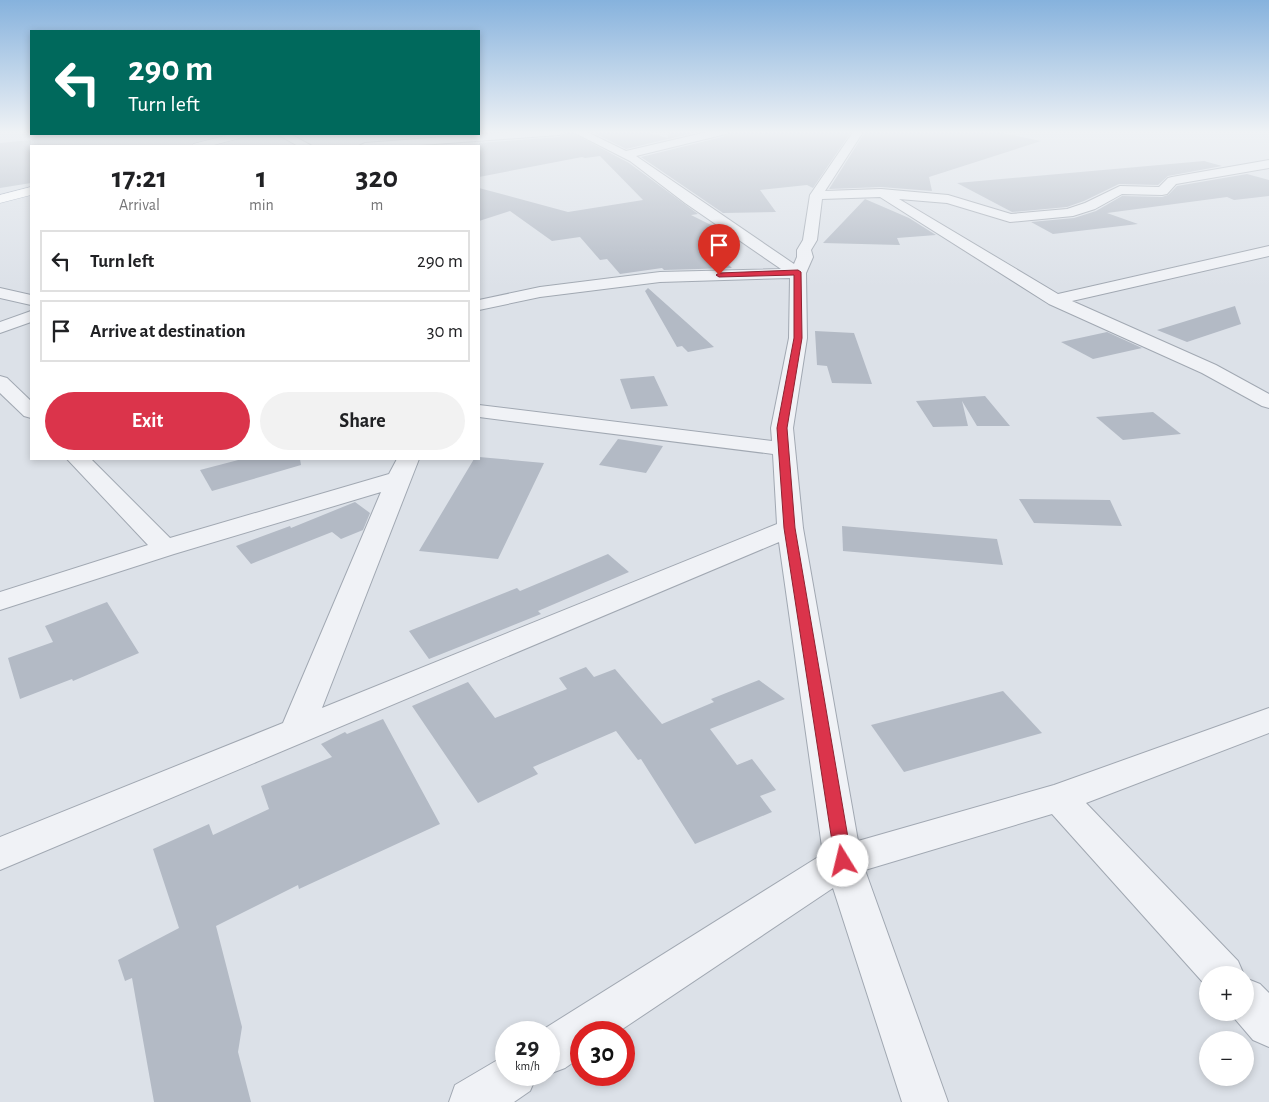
<!DOCTYPE html>
<html lang="en">
<head>
<meta charset="utf-8">
<style>
  body { margin:0; font-family:"Alegreya Sans",sans-serif; background:#f2f2f2; color:#202124; height:100vh; display:flex; flex-direction:column; font-size:19px; white-space:nowrap }
  * { box-sizing:border-box; margin:0 }
  p { font-size:16px; color:#757577 }
  .icon { flex:none; width:28px; height:28px; fill:none; stroke:currentColor; stroke-width:2; stroke-linecap:round; stroke-linejoin:round }
  .map { position:relative; flex:1; overflow:hidden }
  .side { position:absolute; left:30px; top:145px; width:450px; height:315px; display:flex; flex-direction:column; background:#fff; border-radius:0px; box-shadow:0 2px 8px #0003 }
  .side>* { flex:none }
  .guide { position:absolute; left:30px; top:30px; width:450px; height:105px; border-radius:0px; box-shadow:0 2px 8px #0003; background:#00695c; color:#fff; overflow:hidden }
  .tools { position:absolute; left:1199px; top:966px; display:grid; gap:10px }
  .tools a { display:grid; place-items:center; width:55px; height:55px; border-radius:50%; background:#fff; box-shadow:0 2px 8px #0003; font-size:25px }
  .speed { position:absolute; left:495px; top:1021px; display:flex; gap:10px; font-size:25px; font-weight:700; text-align:center }
  .speed>* { display:grid; place-content:center; width:65px; height:65px; border-radius:50%; background:#fff; box-shadow:0 2px 8px #0003; line-height:1 }
  .speed small { font-size:12px; font-weight:400 }
  .speed .limit { border:8px solid #d22; background:#fff; color:#111 }
  .pin { position:absolute; display:grid; place-items:center; width:42px; height:42px; color:#fff; margin:-51px -21px; border-radius:50% 50% 50% 0; rotate:-45deg; box-shadow:0 0 5px #0007 }
  .pin .icon { rotate:45deg }
  .me { position:absolute; width:55px; margin:-28px; rotate:351deg; stroke-linejoin:round; filter:drop-shadow(0 0 4px #0008) }
  .turn { display:flex; align-items:center; gap:18px; height:105px; padding:0 15px; font-size:22px }
  .turn .icon { width:65px; height:65px; stroke-width:2.5 }
  .turn b { display:block; font-size:35px; line-height:42px }
  .eta { display:flex; justify-content:space-evenly; align-items:center; height:85px; text-align:center }
  .eta b { font-size:30px; font-weight:700; line-height:35px }
  .action { display:flex; gap:10px; margin-top:auto; padding:10px 15px }
  .action a { flex:1; height:58px; border-radius:30px; background:#db344b; color:#fff; font-size:20px; font-weight:700; line-height:58px; text-align:center }
  .action a+a { background:#f2f2f2; color:#202124 }
  ul { padding:0; list-style:none }
  li { display:flex; align-items:center; gap:15px; height:62px; margin:0 10px 8px; padding:0 5px; border:2px solid #e0e0e0; border-radius:0px }
  li div { flex:1 }
  li b { display:block; font-size:19px }
  li em { font-style:normal }
  .map>svg:first-child { display:block }
  .building { fill:#b3bac5 }
  .lines { fill:none; stroke-linecap:round; stroke-linejoin:round }
  .street-casing { stroke:#a1a8b2; stroke-width:2 }
  .primary-casing { stroke:#9ba5b5; stroke-width:1 }
  .street { fill:#f0f2f6; fill-rule:evenodd }
  .primary { fill:#fff; fill-rule:evenodd }
  .route { fill:#db344b; stroke:#8e2231 }
</style>
</head>
<body>
<div class="map">
<svg width="1269" height="1102" viewBox="0 0 1269 1102">
  <rect width="100%" height="100%" fill="#dce1e8"/>
  <g class="building">
    <path d="M 566,132 L 571,132 L 629,163 L 698,214 L 691,215 L 717,228 L 710,229 L 727,241 L 707,244 L 732,268 L 664,270 L 662,268 L 620,274 L 607,259 L 600,260 L 580,237 L 552,241 L 510,211 L 479,221 L 479,188 L 568,212 L 643,200 L 600,156 L 585,158 L 582,157 L 479,177 L 479,143 L 559,137 Z"/>
    <path d="M 592,132 L 644,132 L 668,138 L 669,132 L 698,132 L 626,149 Z"/>
    <path d="M 729,132 L 851,132 L 813,188 L 807,185 L 760,190 L 776,212 L 723,213 L 641,157 L 726,136 Z"/>
    <path d="M 865,132 L 998,132 L 1041,141 L 929,177 L 932,191 L 881,187 L 829,189 Z"/>
    <path d="M 31,140 L 31,183 L 0,188 L 0,143 Z"/>
    <path d="M 1204,161 L 1222,166 L 1168,176 L 1158,185 L 1119,184 L 1084,201 L 1067,207 L 1012,212 L 957,183 Z"/>
    <path d="M 1247,174 L 1269,180 L 1269,196 L 1234,200 L 1227,197 L 1107,213 L 1138,224 L 1053,234 L 1031,222 L 1074,218 L 1096,211 L 1122,196 L 1162,197 L 1168,195 L 1177,186 Z"/>
    <path d="M 865,199 L 909,218 L 936,235 L 897,238 L 900,245 L 823,243 Z"/>
    <path d="M 648,288 L 714,347 L 688,352 L 682,346 L 677,347 L 645,291 Z"/>
    <path d="M 1235,306 L 1241,324 L 1187,342 L 1157,330 Z"/>
    <path d="M 815,331 L 854,333 L 872,384 L 832,383 L 827,366 L 817,365 Z"/>
    <path d="M 1107,332 L 1142,348 L 1093,359 L 1061,342 Z"/>
    <path d="M 654,376 L 668,406 L 631,409 L 620,379 Z"/>
    <path d="M 985,396 L 1010,426 L 977,426 L 962,401 L 968,426 L 933,427 L 916,401 Z"/>
    <path d="M 1153,412 L 1181,434 L 1123,440 L 1096,417 Z"/>
    <path d="M 618,439 L 663,446 L 646,473 L 599,465 Z"/>
    <path d="M 479,457 L 544,463 L 498,559 L 419,551 L 474,459 L 479,459 Z"/>
    <path d="M 242,459 L 300,459 L 301,465 L 212,491 L 200,470 Z"/>
    <path d="M 1019,499 L 1110,500 L 1122,526 L 1034,523 Z"/>
    <path d="M 355,502 L 370,513 L 363,530 L 341,539 L 332,532 L 251,564 L 236,546 L 290,526 L 291,528 Z"/>
    <path d="M 842,526 L 997,539 L 1003,565 L 843,551 Z"/>
    <path d="M 608,554 L 629,572 L 538,611 L 541,614 L 429,659 L 409,631 L 517,588 L 520,591 Z"/>
    <path d="M 107,602 L 139,653 L 73,681 L 72,679 L 20,699 L 8,658 L 53,642 L 45,626 Z"/>
    <path d="M 586,667 L 594,677 L 615,669 L 662,724 L 714,702 L 711,699 L 759,680 L 785,699 L 710,729 L 737,765 L 752,759 L 776,790 L 760,796 L 772,812 L 695,844 L 641,759 L 638,760 L 616,731 L 533,767 L 538,774 L 478,803 L 412,706 L 468,682 L 495,718 L 567,689 L 559,678 Z"/>
    <path d="M 1003,691 L 1042,733 L 904,772 L 871,725 Z"/>
    <path d="M 383,719 L 440,824 L 299,889 L 298,885 L 216,926 L 242,1027 L 238,1052 L 251,1102 L 154,1102 L 132,978 L 125,981 L 118,960 L 179,928 L 153,849 L 209,824 L 213,835 L 269,809 L 261,786 L 332,757 L 321,744 L 345,732 L 347,734 Z"/>
  </g>
  <g class="lines">
    <g class="street-casing">
      <g id="street">
        <path d="M 511,132 L 564,132 L 559,135 L 407,146 L 359,146 L 365,143 Z"/>
        <path d="M 573,132 L 587,132 L 626,151 L 707,132 L 727,132 L 726,134 L 636,156 L 794,264 L 797,257 L 797,250 L 803,240 L 810,195 L 853,132 L 863,132 L 825,191 L 881,189 L 948,195 L 1011,214 L 1067,209 L 1085,203 L 1120,186 L 1159,187 L 1168,178 L 1172,177 L 1269,160 L 1269,168 L 1176,184 L 1167,194 L 1162,195 L 1122,194 L 1095,209 L 1073,216 L 1010,222 L 947,203 L 899,199 L 1058,294 L 1269,246 L 1269,256 L 1072,301 L 1216,365 L 1269,394 L 1269,408 L 1262,406 L 1202,373 L 1049,304 L 880,197 L 822,199 L 817,240 L 811,250 L 813,257 L 806,273 L 807,338 L 793,428 L 803,528 L 858,841 L 1054,785 L 1269,708 L 1269,733 L 1086,803 L 1238,961 L 1244,975 L 1208,975 L 1208,988 L 1052,814 L 865,870 L 948,1102 L 902,1102 L 833,888 L 618,1032 L 581,1032 L 581,1057 L 565,1068 L 549,1074 L 549,1032 L 539,1032 L 823,854 L 779,542 L 0,870 L 0,837 L 283,723 L 381,492 L 174,554 L 0,610 L 0,592 L 148,545 L 67,459 L 91,459 L 170,538 L 389,474 L 397,459 L 419,459 L 322,708 L 777,524 L 773,454 L 479,417 L 479,405 L 772,441 L 771,428 L 789,338 L 790,278 L 660,282 L 540,297 L 479,310 L 479,300 L 540,287 L 660,272 L 781,269 L 685,203 L 630,161 Z"/>
        <path d="M 277,134 L 290,134 L 312,146 L 298,146 Z"/>
        <path d="M 0,288 L 31,295 L 31,305 L 0,298 Z"/>
        <path d="M 31,311 L 31,322 L 0,333 L 0,322 Z"/>
        <path d="M 0,376 L 7,378 L 31,401 L 31,418 L 24,416 L 0,393 Z"/>
        <path d="M 1245,978 L 1260,984 L 1269,993 L 1269,1047 L 1253,1040 L 1229,1012 L 1245,1012 Z"/>
        <path d="M 506,1055 L 506,1075 L 537,1075 L 530,1091 L 514,1102 L 449,1102 L 455,1085 Z"/>
      </g>
    </g>
    <g class="primary-casing">
      <g id="primary">
        <path d="M 232,134 L 250,134 L 248,136 L 210,146 L 191,146 L 193,144 Z"/>
        <path d="M 31,187 L 31,195 L 0,203 L 0,195 Z"/>
      </g>
    </g>
    <use href="#street" class="street"/>
    <use href="#primary" class="primary"/>
  </g>
  <linearGradient id="sky" x2="0" y2="1"><stop stop-color="#86b2dd"/><stop offset="0.46" stop-color="#eff2f5"/><stop offset="1" stop-color="#eff2f5" stop-opacity="0"/></linearGradient>
  <rect width="1269" height="287" fill="url(#sky)"/>
  <path class="route" d="M 798,270 L 801,272 L 802,338 L 787,428 L 795,528 L 852,861 L 849,866 L 843,868 L 838,866 L 835,861 L 784,528 L 777,428 L 794,338 L 794,275 L 719,277 L 716,275 L 719,273 Z"/>
</svg>
<div class="tools">
<a>+</a>
<a>−</a>
</div>
<div class="speed"><div>29<small>km/h</small></div><div class="limit">30</div></div>
<div class="pin" style="left:719px;top:275px;background:#d93025"><svg class="icon" aria-label="arrive" viewBox="0 0 24 24"><path d="M6 21V4h12l-3 4 3 4H6"/></svg></div>
<svg class="me" style="left:843px;top:861px" viewBox="-20 -20 40 40"><circle r="19" fill="#fff"/><path d="M0-13L10 11 0 6-10 11z" fill="#db344b"/></svg>
<div class="guide">
<div class="turn"><svg class="icon" aria-label="left" viewBox="0 0 24 24"><path d="M17 20v-9H6M10 6l-5 5 5 5"/></svg><div><b>290 m</b>Turn left</div></div>
</div>
<section class="side">
<div class="eta">
<div><b>17:21</b><p>Arrival</p></div>
<div><b>1</b><p>min</p></div>
<div><b>320</b><p>m</p></div>
</div>
<ul>
<li><svg class="icon" aria-label="left" viewBox="0 0 24 24"><path d="M17 20v-9H6M10 6l-5 5 5 5"/></svg><div><b>Turn left</b></div><em>290 m</em></li>
<li><svg class="icon" aria-label="arrive" viewBox="0 0 24 24"><path d="M6 21V4h12l-3 4 3 4H6"/></svg><div><b>Arrive at destination</b></div><em>30 m</em></li>
</ul>
<div class="action"><a>Exit</a><a>Share</a></div>
</section>
</div>
</body>
</html>
